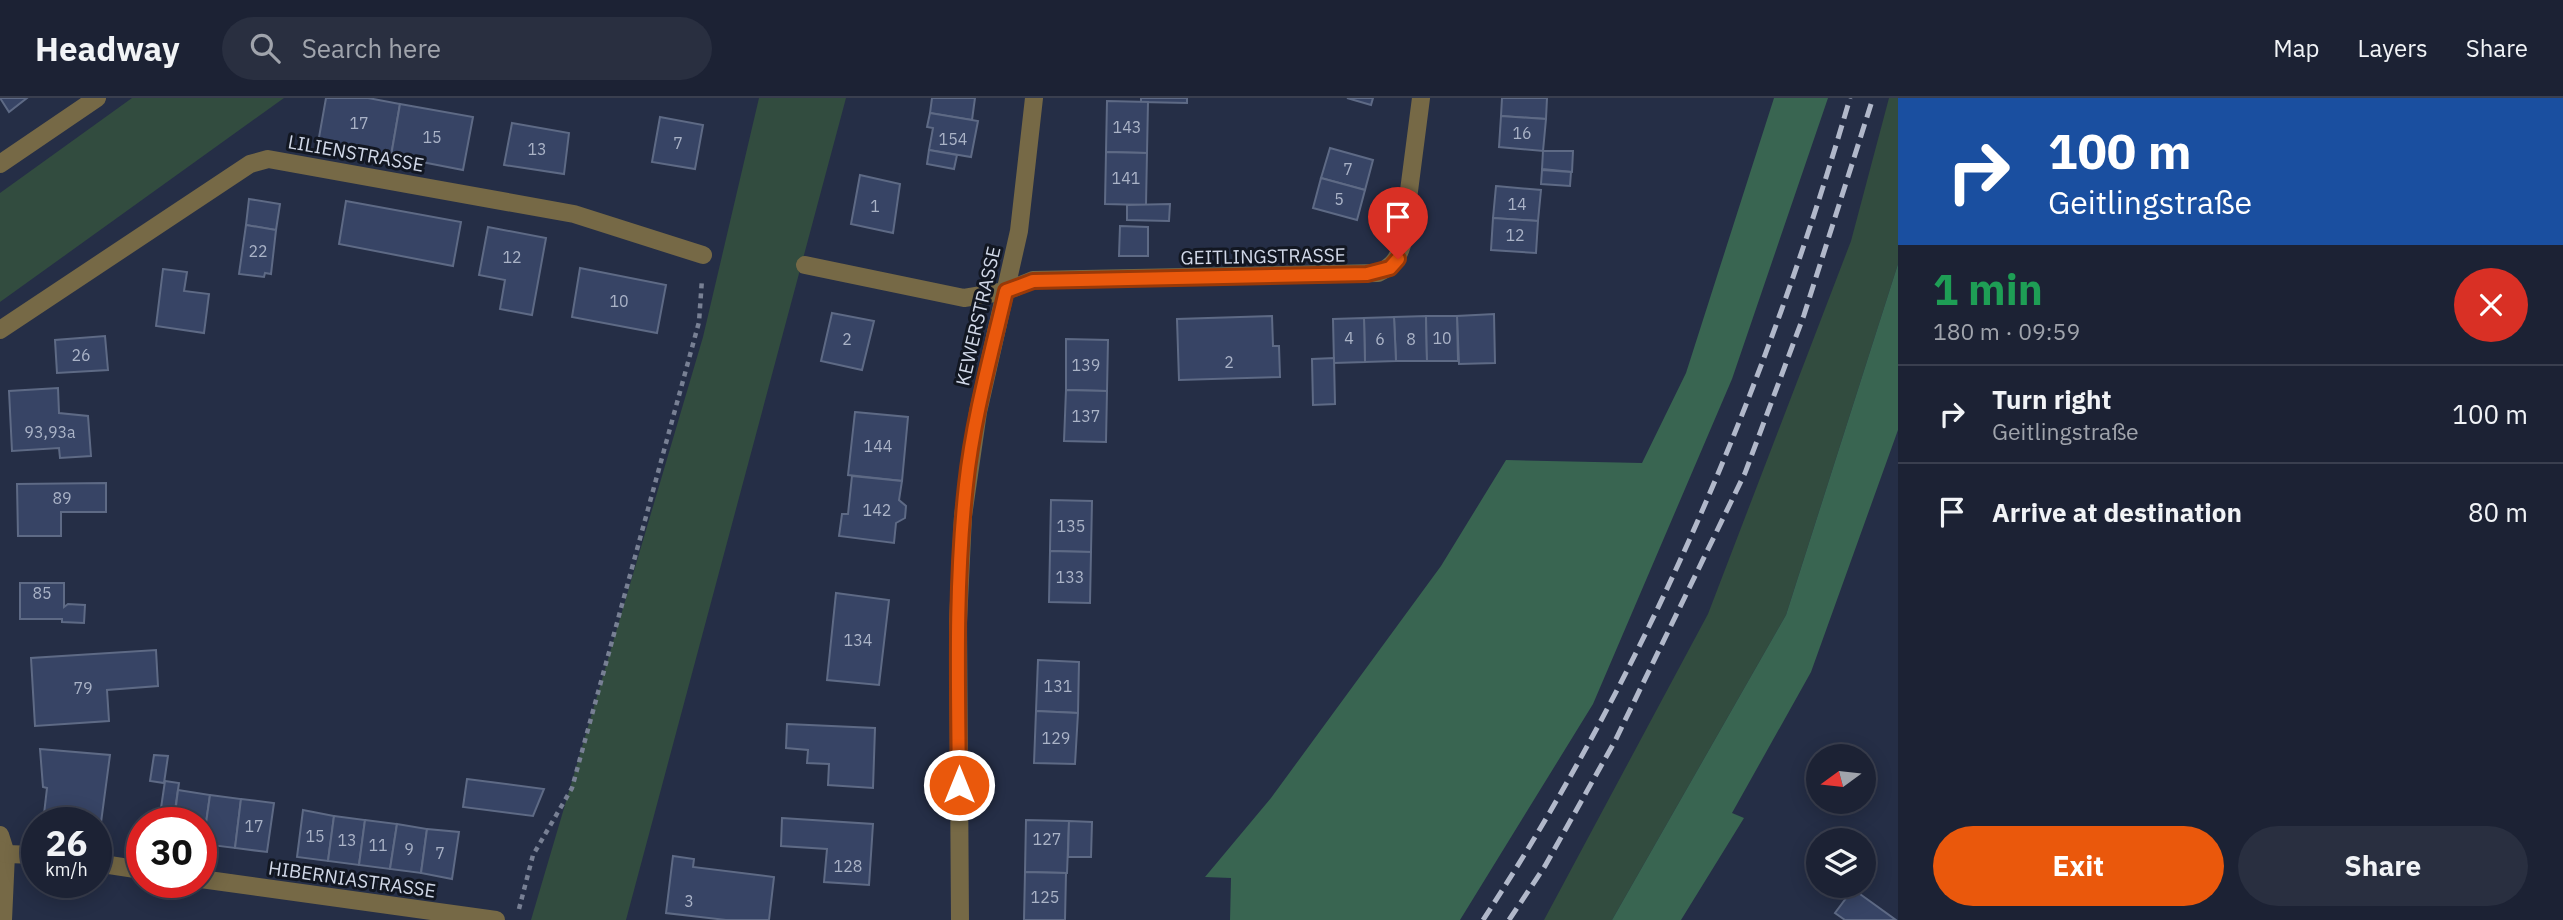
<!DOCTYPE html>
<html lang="en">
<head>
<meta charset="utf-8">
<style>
  body { margin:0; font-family:"IBM Plex Sans",sans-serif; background:#292f40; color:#f1f3f6; height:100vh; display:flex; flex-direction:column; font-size:26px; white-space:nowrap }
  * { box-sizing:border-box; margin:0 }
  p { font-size:23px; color:#a0a4ac }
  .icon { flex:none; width:38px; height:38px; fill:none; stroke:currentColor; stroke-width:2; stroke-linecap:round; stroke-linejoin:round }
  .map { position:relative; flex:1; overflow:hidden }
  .side { display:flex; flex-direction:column; background:#1c2234; width:665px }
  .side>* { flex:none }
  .hud { background:#1a4fa0; color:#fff; overflow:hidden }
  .needle { width:46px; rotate:255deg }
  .controls { position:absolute; left:1806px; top:646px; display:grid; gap:14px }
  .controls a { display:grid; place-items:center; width:70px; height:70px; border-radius:50%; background:#1c2234; box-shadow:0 4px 18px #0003,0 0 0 2px #3a3f4f; font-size:35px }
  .speed { position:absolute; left:21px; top:709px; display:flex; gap:14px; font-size:35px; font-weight:700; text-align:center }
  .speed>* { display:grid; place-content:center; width:91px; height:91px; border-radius:50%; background:#1c2234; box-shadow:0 4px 18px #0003,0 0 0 2px #3a3f4f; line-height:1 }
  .speed small { font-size:18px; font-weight:400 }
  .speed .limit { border:10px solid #d22; background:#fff; color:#111 }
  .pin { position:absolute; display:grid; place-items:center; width:60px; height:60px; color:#fff; margin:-72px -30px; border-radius:50% 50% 50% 0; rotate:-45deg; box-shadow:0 0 7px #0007 }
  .pin .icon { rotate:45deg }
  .me { position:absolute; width:77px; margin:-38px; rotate:0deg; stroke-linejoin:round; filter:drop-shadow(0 0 5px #0008) }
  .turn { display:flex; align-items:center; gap:24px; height:147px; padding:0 35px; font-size:32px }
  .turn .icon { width:91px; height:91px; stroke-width:2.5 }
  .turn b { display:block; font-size:49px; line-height:60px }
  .round { display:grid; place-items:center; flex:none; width:74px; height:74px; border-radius:37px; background:#292f40 }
  .headline { display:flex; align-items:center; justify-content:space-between; height:119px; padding:0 35px }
  h1 { font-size:42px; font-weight:800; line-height:52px; color:#1e9e55 }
  .action { display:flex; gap:14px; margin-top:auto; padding:14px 35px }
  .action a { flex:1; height:80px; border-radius:42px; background:#ea580c; color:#fff; font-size:28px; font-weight:800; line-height:80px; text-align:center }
  .action a+a { background:#292f40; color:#f1f3f6 }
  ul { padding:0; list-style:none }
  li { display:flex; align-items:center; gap:21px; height:98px; padding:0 35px; border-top:2px solid #3a3f4f }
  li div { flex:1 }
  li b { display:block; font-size:26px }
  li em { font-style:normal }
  header { display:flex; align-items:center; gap:42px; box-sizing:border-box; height:98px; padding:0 35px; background:#1c2234; border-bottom:2px solid #3a3f4f }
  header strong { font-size:33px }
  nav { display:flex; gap:38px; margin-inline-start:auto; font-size:24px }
  .search { width:490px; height:63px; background:#292f40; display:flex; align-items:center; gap:18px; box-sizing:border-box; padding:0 24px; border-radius:38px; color:#a0a4ac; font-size:26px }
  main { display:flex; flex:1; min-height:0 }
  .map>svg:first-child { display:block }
  .green { fill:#324c3f }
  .forest { fill:#396551 }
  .building { fill:#374465; stroke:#5e6a85; stroke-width:2 }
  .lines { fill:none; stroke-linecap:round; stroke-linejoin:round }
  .path { stroke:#788094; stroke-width:4.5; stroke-dasharray:5 5; stroke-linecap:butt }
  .minor { stroke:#766946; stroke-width:18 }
  .rail { stroke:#b1b8ca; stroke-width:5; stroke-dasharray:14 7; stroke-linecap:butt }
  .route-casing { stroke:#983908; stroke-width:18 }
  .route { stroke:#ea580c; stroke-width:12 }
  .labels { text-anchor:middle; stroke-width:6; stroke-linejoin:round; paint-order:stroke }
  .number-label { font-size:16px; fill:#aab3c7 }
  .street-label { font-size:19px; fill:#d1d8e8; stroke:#121722 }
</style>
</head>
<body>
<header>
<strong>Headway</strong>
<div class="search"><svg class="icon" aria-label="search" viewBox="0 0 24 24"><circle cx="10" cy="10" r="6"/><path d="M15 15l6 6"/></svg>Search here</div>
<nav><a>Map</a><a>Layers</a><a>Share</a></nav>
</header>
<main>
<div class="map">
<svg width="1898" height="822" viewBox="0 0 1898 822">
  <rect width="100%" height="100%" fill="#252e46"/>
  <g class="green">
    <path d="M 132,0 L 284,0 L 0,204 L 0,95 Z"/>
    <path d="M 759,0 L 846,0 L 626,822 L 531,822 L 703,239 Z"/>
    <path d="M 1889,0 L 1898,0 L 1898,166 L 1786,517 L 1612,822 L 1544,822 L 1708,516 L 1851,143 Z"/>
  </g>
  <g class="forest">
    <path d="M 1774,0 L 1828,0 L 1732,281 L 1593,606 L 1460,822 L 1230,822 L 1231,780 L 1205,779 L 1271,700 L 1441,468 L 1506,362 L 1642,365 L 1686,275 Z"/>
    <path d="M 1898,166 L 1898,332 L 1811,574 L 1732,715 L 1744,720 L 1681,822 L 1612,822 L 1786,517 Z"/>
  </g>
  <g class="building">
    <path d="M 0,0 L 27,0 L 9,14 Z"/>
    <path d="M 326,0 L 368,0 L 400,6 L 391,58 L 318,45 Z"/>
    <path d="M 932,0 L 975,0 L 972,22 L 930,15 Z"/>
    <path d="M 1141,0 L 1187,0 L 1187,5 L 1141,4 Z"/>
    <path d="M 1347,0 L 1373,0 L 1371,7 Z"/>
    <path d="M 1502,0 L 1547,0 L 1546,21 L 1501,18 Z"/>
    <path d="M 1107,3 L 1148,4 L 1147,55 L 1106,54 Z"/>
    <path d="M 400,6 L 473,19 L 463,72 L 391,58 Z"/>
    <path d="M 930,15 L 978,23 L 971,59 L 929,52 L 933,30 L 927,29 Z"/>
    <path d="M 1501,18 L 1546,21 L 1543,53 L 1499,49 Z"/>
    <path d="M 660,19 L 703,27 L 695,71 L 652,64 Z"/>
    <path d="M 512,25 L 569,35 L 564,76 L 504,67 Z"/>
    <path d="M 1330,50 L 1373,62 L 1365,92 L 1321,80 Z"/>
    <path d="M 929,52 L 957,57 L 954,71 L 927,66 Z"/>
    <path d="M 1543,53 L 1573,53 L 1572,74 L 1542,71 Z"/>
    <path d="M 1106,54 L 1147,55 L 1146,107 L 1105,106 Z"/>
    <path d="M 1542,72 L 1571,74 L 1570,88 L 1541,86 Z"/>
    <path d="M 860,77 L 900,86 L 893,135 L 851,126 Z"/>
    <path d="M 1321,80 L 1365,92 L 1357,122 L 1313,110 Z"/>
    <path d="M 1496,88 L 1541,92 L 1538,123 L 1493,120 Z"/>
    <path d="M 249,101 L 280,106 L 276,132 L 246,127 Z"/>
    <path d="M 346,103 L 461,124 L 453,168 L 339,146 Z"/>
    <path d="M 1170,106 L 1169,123 L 1127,122 L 1127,107 Z"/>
    <path d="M 1493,120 L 1538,123 L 1536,155 L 1491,152 Z"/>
    <path d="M 246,127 L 276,132 L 271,176 L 265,175 L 264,179 L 239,176 Z"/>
    <path d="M 1120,128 L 1148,129 L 1148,158 L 1119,158 Z"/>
    <path d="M 488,129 L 546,140 L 532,217 L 500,211 L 505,182 L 479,177 Z"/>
    <path d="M 580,170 L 666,187 L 657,235 L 572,219 Z"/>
    <path d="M 163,171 L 187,174 L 184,193 L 209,196 L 204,235 L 156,228 Z"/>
    <path d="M 832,215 L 874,223 L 862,272 L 821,263 Z"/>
    <path d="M 1494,216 L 1495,265 L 1459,266 L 1457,218 Z"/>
    <path d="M 1272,218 L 1273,248 L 1279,248 L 1280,279 L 1179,282 L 1177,221 Z"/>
    <path d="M 1426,218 L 1427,263 L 1396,263 L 1394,219 Z"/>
    <path d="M 1426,218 L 1457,218 L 1458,263 L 1427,263 Z"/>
    <path d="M 1394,219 L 1396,263 L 1365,264 L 1364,220 Z"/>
    <path d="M 1364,220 L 1365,264 L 1334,265 L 1333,221 Z"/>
    <path d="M 105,238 L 108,272 L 57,275 L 55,242 Z"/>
    <path d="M 1066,241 L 1108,242 L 1107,293 L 1066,292 Z"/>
    <path d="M 1334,260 L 1335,306 L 1313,307 L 1312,261 Z"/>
    <path d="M 58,290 L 59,315 L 88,318 L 91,358 L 60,360 L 59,350 L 12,353 L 9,293 Z"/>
    <path d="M 1066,292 L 1107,293 L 1106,344 L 1064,343 Z"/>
    <path d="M 855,314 L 908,319 L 902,383 L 848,377 Z"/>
    <path d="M 852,378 L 902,383 L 899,402 L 906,408 L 905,420 L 896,425 L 894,445 L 839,438 L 842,416 L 848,416 Z"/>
    <path d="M 106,385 L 106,414 L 61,414 L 61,438 L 18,438 L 17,386 Z"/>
    <path d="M 1051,402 L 1092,403 L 1091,454 L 1050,453 Z"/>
    <path d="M 1050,453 L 1091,454 L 1090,505 L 1049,504 Z"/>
    <path d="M 20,485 L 64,485 L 64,509 L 68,506 L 85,507 L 84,525 L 62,524 L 62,521 L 20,521 Z"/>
    <path d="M 836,495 L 889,502 L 879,587 L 827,582 Z"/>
    <path d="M 156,552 L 158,588 L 107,592 L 109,623 L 35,628 L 31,560 Z"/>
    <path d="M 1038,562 L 1079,564 L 1078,615 L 1036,613 Z"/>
    <path d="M 1036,613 L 1078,615 L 1075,666 L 1034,665 Z"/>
    <path d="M 787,626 L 875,630 L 873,690 L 828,687 L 829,666 L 807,665 L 808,652 L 786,650 Z"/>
    <path d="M 40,651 L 110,657 L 100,732 L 96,732 L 96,724 L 50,724 L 44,716 L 47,690 L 43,689 Z"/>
    <path d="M 154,657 L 168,658 L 164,685 L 150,683 Z"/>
    <path d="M 467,681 L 544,691 L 533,718 L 463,709 Z"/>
    <path d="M 165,683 L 179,685 L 175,712 L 161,710 Z"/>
    <path d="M 178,692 L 210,697 L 203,746 L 201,724 L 174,724 Z"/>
    <path d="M 210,697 L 241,701 L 235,750 L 203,746 Z"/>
    <path d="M 241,701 L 274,705 L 267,754 L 235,750 Z"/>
    <path d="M 303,712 L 334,718 L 328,763 L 297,759 Z"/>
    <path d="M 334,718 L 365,722 L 359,767 L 328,763 Z"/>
    <path d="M 782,720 L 873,726 L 869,787 L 824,784 L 827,751 L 781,748 Z"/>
    <path d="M 365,722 L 397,726 L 390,771 L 359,767 Z"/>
    <path d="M 1026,722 L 1069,723 L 1067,775 L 1025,774 Z"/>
    <path d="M 1069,723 L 1092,724 L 1091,759 L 1068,759 Z"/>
    <path d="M 397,726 L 427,731 L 421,775 L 390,771 Z"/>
    <path d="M 427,731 L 459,734 L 452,781 L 421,775 Z"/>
    <path d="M 673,758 L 694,761 L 693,769 L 774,779 L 769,822 L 726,822 L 666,815 Z"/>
    <path d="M 1025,774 L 1066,775 L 1065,822 L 1024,822 Z"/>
    <path d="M 1853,791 L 1896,822 L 1845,822 L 1835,815 Z"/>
  </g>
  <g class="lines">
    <path class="path" d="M 519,811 L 533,757 L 572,690 L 699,224 L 702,181"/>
    <g class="minor">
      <path d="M 0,66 L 97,0"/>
      <path d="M 805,167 L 964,200 L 1006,193 L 1033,182 L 1378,175 C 1393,168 1397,162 1402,147 L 1421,0"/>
      <path d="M 0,232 L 250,66 L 268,61 L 574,116 L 703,157"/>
      <path d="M 0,737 L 6,756 L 3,822"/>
      <path d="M 0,752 L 6,756 L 37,757"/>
      <path d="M 96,765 L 142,772"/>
      <path d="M 201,781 L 496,822"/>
      <path d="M 960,822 L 958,524 L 963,418 L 978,314 L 1019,133 L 1034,0"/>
    </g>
    <g class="rail">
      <path d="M 1483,822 C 1648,570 1766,289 1850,0"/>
      <path d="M 1509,822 L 1545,768 L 1615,643 L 1745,375 L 1804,217 L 1873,0"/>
    </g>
  </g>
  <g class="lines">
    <g class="route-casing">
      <path id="route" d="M 959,687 C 958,587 955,486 966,387 C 973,321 991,257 1006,193 L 1033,183 L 1367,176 L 1390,170 L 1398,161"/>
    </g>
    <use href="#route" class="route"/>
  </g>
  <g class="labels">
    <g class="number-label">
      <text x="359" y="31">17</text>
      <text x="1127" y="35">143</text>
      <text x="1522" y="41">16</text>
      <text x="432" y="45">15</text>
      <text x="953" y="47">154</text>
      <text x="678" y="51">7</text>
      <text x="537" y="57">13</text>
      <text x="1348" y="77">7</text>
      <text x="1126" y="86">141</text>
      <text x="1339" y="107">5</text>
      <text x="1517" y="112">14</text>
      <text x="875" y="114">1</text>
      <text x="1515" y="143">12</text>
      <text x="258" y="159">22</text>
      <text x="512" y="165">12</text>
      <text x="619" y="209">10</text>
      <text x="1349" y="246">4</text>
      <text x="1442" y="246">10</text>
      <text x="847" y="247">2</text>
      <text x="1380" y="247">6</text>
      <text x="1411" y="247">8</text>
      <text x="81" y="263">26</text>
      <text x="1229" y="270">2</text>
      <text x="1086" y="273">139</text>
      <text x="1086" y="324">137</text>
      <text x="50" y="340">93,93a</text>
      <text x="878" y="354">144</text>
      <text x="62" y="406">89</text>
      <text x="877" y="418">142</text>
      <text x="1071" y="434">135</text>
      <text x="1070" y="485">133</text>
      <text x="42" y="501">85</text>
      <text x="858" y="548">134</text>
      <text x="1058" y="594">131</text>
      <text x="83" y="596">79</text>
      <text x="1056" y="646">129</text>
      <text x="254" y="734">17</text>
      <text x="315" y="744">15</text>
      <text x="1047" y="747">127</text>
      <text x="347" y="748">13</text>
      <text x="378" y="753">11</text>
      <text x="409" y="757">9</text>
      <text x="440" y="761">7</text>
      <text x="848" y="774">128</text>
      <text x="1045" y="805">125</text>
      <text x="689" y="809">3</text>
    </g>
    <g class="street-label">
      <text transform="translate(356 55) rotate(10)" y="7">LILIENSTRASSE</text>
      <text transform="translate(1263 158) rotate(-1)" y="7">GEITLINGSTRASSE</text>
      <text transform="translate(978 218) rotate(-77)" y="7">KEWERSTRASSE</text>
      <text transform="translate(352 781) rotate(8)" y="7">HIBERNIASTRASSE</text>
    </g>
  </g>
</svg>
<div class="controls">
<a><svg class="needle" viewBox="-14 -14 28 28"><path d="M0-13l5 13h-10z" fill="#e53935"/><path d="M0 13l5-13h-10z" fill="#a0a4ac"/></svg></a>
<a><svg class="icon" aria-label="layers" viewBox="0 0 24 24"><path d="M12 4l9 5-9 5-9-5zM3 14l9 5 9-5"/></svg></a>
</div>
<div class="speed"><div>26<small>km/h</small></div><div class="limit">30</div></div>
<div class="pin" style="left:1398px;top:161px;background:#d93025"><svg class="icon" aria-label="arrive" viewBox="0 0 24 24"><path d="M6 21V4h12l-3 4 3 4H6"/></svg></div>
<svg class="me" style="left:959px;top:687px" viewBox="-20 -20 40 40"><circle r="17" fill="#ea580c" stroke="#fff" stroke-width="3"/><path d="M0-11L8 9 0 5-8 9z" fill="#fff"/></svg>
</div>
<section class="side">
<div class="hud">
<div class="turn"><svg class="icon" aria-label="right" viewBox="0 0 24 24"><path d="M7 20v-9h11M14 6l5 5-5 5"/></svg><div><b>100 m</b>Geitlingstraße</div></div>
</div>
<div class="headline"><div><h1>1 min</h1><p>180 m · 09:59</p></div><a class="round" style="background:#d93025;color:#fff"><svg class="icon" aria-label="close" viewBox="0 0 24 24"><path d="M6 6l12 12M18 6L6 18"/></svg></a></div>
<ul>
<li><svg class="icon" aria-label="right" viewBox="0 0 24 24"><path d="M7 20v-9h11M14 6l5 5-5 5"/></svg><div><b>Turn right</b><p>Geitlingstraße</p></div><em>100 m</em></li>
<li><svg class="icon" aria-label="arrive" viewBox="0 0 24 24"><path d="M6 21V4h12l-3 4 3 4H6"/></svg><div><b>Arrive at destination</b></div><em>80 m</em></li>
</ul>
<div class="action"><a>Exit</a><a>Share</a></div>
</section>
</main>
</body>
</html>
